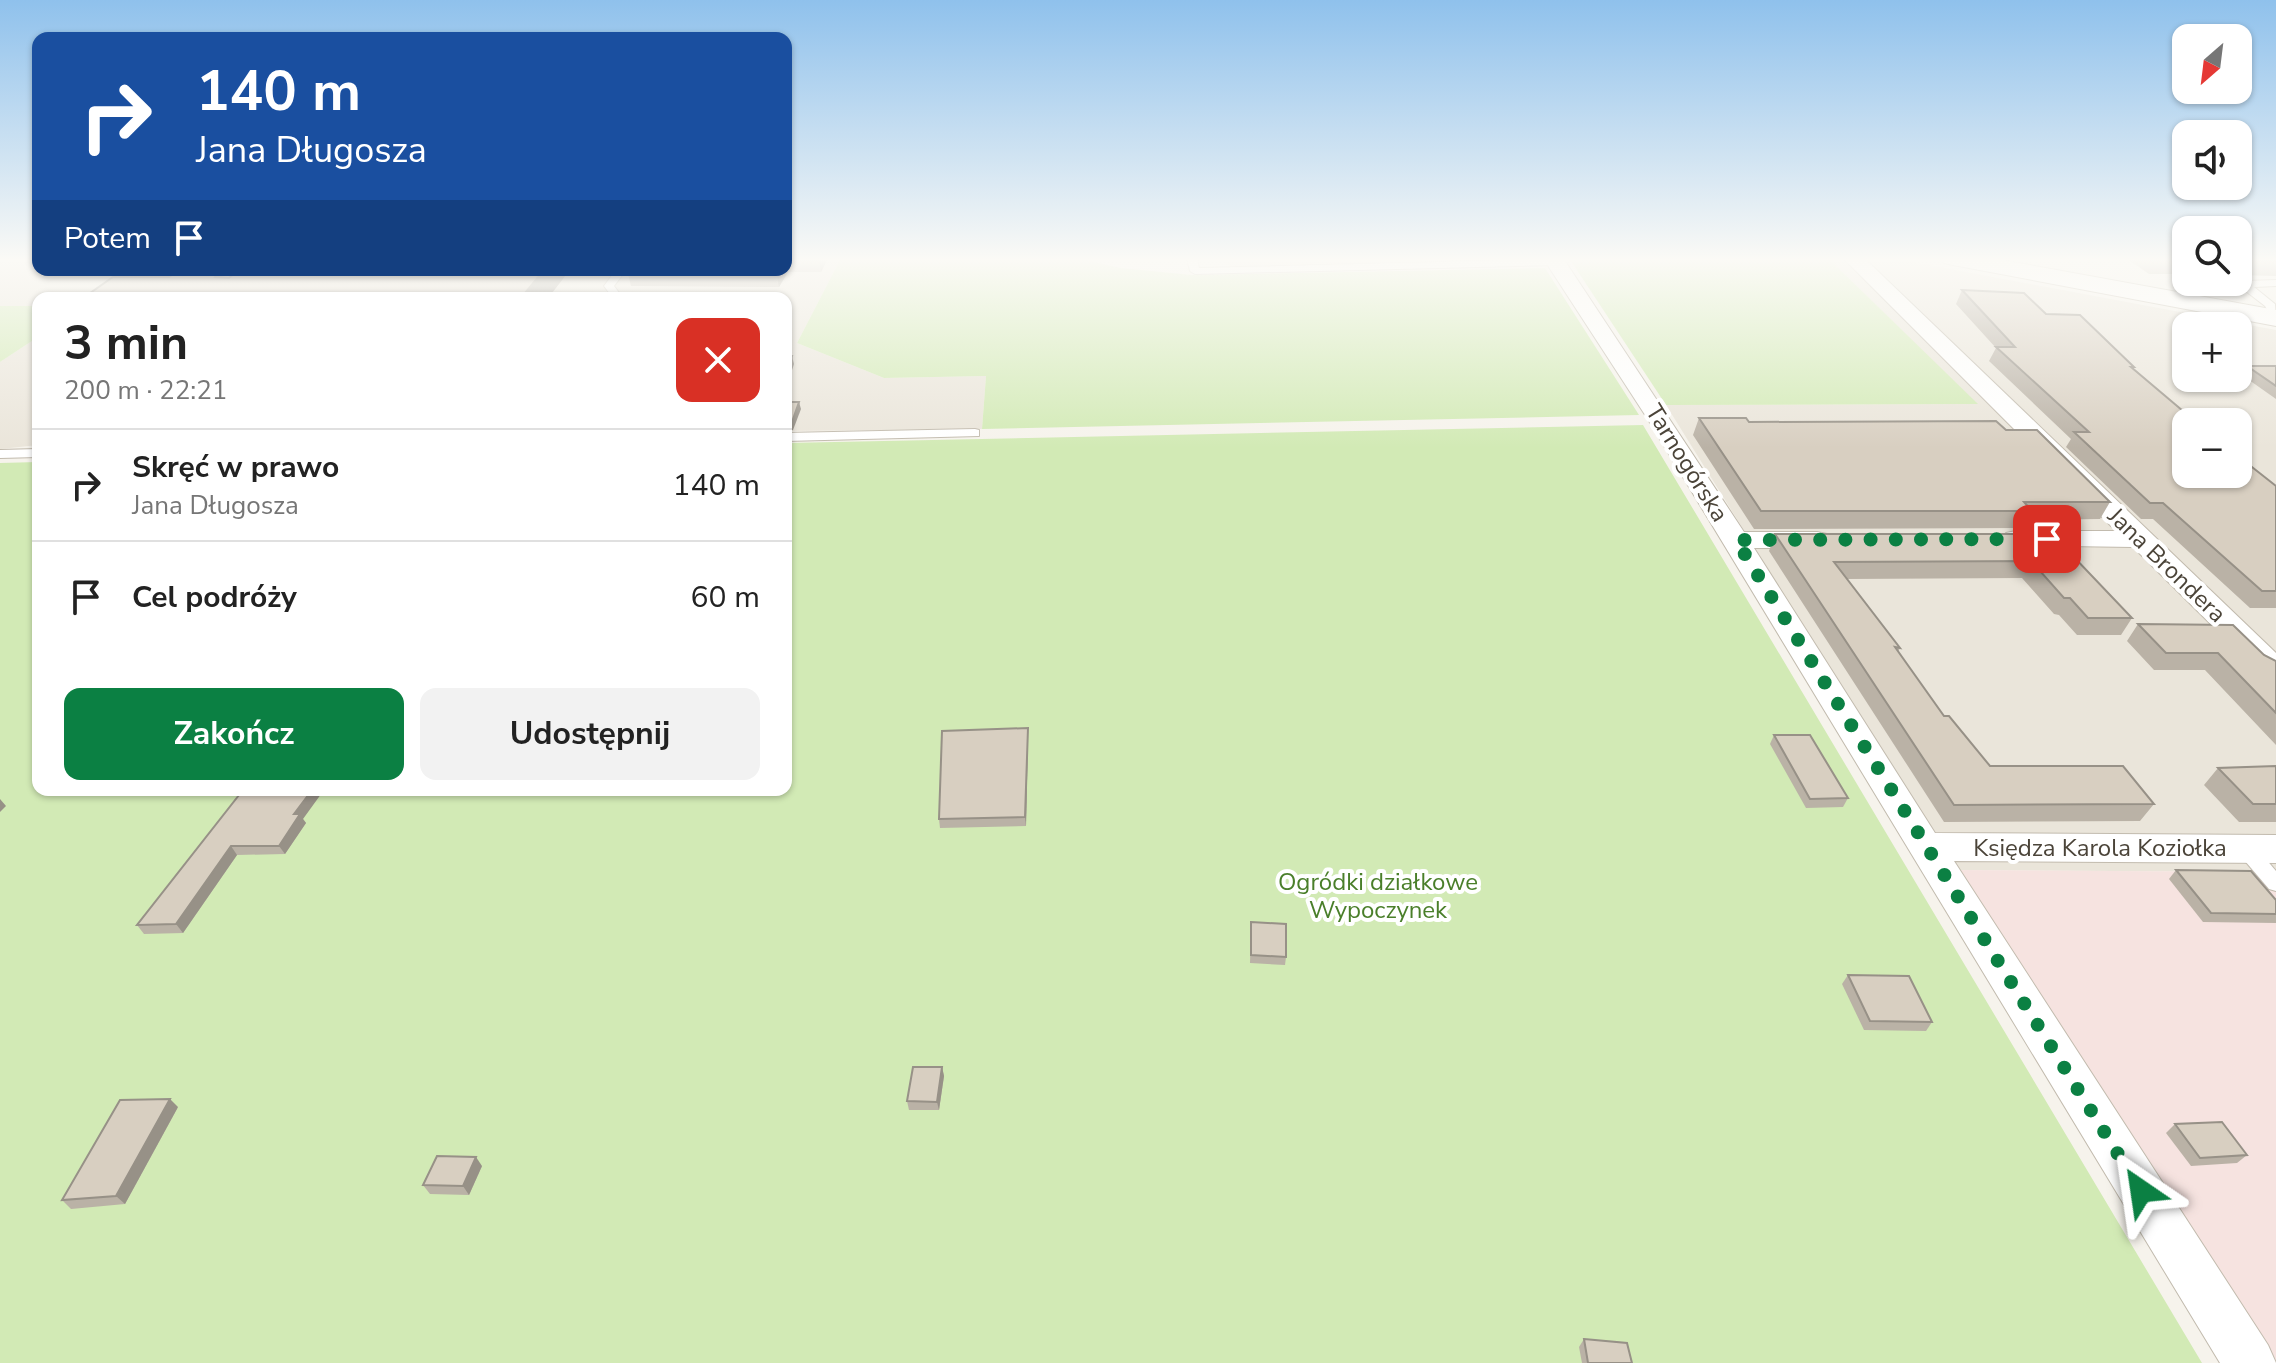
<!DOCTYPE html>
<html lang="pl">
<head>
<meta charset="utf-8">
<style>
  body { margin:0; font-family:"Nunito Sans",sans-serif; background:#f2f2f2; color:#222; height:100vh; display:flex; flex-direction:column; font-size:30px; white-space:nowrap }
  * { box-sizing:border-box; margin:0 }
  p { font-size:26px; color:#767676 }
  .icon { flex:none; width:44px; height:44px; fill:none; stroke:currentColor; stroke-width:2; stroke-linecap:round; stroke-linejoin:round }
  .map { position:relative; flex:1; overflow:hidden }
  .side { position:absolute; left:32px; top:292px; width:760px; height:504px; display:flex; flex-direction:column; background:#fff; border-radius:16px; box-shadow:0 2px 6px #0004 }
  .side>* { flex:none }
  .banner { position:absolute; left:32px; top:32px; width:760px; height:244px; border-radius:16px; box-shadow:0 2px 6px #0004; background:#1a4fa0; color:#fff; overflow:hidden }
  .needle { width:52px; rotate:208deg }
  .buttons { position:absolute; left:2172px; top:24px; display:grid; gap:16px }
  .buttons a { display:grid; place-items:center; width:80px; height:80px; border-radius:16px; background:#fff; box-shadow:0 2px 6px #0004; font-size:40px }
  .pin { position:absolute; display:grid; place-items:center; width:68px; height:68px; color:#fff; margin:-34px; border-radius:16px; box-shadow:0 4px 12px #0006 }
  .me { position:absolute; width:88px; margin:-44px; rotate:328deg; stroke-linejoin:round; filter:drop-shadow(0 0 6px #0008) }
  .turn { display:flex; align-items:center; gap:28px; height:168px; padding:0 32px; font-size:36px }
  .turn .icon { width:104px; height:104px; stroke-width:2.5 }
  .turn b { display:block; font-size:56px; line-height:68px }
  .then { display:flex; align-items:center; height:76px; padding:0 32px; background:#0003; gap:16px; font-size:30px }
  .round { display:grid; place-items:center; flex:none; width:84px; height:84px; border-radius:16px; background:#f2f2f2 }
  .headline { display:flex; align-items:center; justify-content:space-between; height:136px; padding:0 32px }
  h1 { font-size:48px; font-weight:700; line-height:60px }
  .action { display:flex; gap:16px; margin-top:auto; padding:16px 32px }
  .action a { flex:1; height:92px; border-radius:16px; background:#0b8043; color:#fff; font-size:32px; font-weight:700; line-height:92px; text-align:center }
  .action a+a { background:#f2f2f2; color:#222 }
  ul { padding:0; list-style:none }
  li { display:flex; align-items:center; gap:24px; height:112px; padding:0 32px; border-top:2px solid #e0e0e0 }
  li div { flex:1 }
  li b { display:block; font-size:30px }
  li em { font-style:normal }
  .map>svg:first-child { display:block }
  .residential { fill:#eae5da; fill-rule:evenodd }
  .education { fill:#efe8d6 }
  .medical { fill:#f6e3e0 }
  .green { fill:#d2eab5 }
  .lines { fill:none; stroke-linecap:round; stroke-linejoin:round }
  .service-casing { stroke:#c2bbae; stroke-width:2 }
  .minor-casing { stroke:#c2bbae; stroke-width:2 }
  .tertiary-casing { stroke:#c2bbae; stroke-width:2 }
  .service { fill:#fff; fill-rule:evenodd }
  .minor { fill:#fff; fill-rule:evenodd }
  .tertiary { fill:#fff; fill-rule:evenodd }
  .wall { fill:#bab2a6 }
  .shaded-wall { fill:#979187 }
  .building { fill:#d8cfc1; stroke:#979187; stroke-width:2 }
  .route { stroke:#0b8043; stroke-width:14; stroke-dasharray:0 25.2 }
  .labels { text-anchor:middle; stroke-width:8; stroke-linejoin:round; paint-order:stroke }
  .street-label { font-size:24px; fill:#4b4439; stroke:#fff }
  .park-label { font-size:24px; fill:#4a7f2a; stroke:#fff }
</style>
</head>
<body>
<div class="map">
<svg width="2276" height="1363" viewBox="0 0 2276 1363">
  <rect width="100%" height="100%" fill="#f6f3ec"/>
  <g class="residential">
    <path d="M 0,258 L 38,258 L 38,270 L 786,270 L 786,258 L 841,258 L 797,343 L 884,378 L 986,376 L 982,429 L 786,431 L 786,298 L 38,298 L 38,306 L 0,306 Z"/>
    <path d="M 1828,258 L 1892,258 L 2276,330 L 2276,872 L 1955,870 L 1666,405 L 1977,404 ZM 2186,326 L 2238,326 L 2238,378 L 2186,378 ZM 2186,422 L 2238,422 L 2238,474 L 2186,474 Z"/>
    <path d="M 38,337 L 38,445 L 0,449 L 0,362 Z"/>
  </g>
  <path class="education" d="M 1213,258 L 1513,258 L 1231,266 Z"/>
  <path class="medical" d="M 1955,870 L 2276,872 L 2276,1363 Z"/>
  <g class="green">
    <path d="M 841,258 L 1076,258 L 1121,268 L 1192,275 L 1545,268 L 1639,415 L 982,429 L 986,376 L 884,378 L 797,343 Z"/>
    <path d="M 1569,258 L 1828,258 L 1978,404 L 1666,405 Z"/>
    <path d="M 0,306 L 38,306 L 38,337 L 0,362 Z"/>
    <path d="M 1643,425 L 2202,1363 L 0,1363 L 0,463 L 38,462 L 38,790 L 786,790 L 786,443 Z"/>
  </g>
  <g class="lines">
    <g class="service-casing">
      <g id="service">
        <path d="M 1187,258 L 1197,258 L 1199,268 L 1556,259 L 1561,262 L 1556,265 L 1195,274 L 1190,271 Z"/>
        <path d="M 616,270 L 626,270 L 614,286 L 623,298 L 613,298 L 604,286 Z"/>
        <path d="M 2238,277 L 2246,281 L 2276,280 L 2276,286 L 2254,287 L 2275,304 L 2276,320 L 2272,319 L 2265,306 L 2234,282 L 2238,282 Z"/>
        <path d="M 975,429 L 979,430 L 979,436 L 786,441 L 786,433 Z"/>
        <path d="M 38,449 L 38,457 L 0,458 L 0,450 Z"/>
        <path d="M 2246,842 L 2253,844 L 2276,871 L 2276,891 L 2269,889 L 2239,854 L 2237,849 L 2239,844 Z"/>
      </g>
    </g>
    <g class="minor-casing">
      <g id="minor">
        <path d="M 1543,258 L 1563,258 L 1744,532 L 1817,532 L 1827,534 L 1831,540 L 1827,546 L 1817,548 L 1754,548 L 1935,833 L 2276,835 L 2276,863 L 1954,861 L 2268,1345 L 2276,1363 L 2220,1363 L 1649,421 Z"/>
        <path d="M 1843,258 L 1864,258 L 2276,653 L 2276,681 L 2265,678 L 2133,547 L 2006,545 L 2002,539 L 2006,533 L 2016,531 L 2116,531 Z"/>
      </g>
    </g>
    <g class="tertiary-casing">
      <path id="tertiary" d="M 1941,258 L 1991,258 L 2276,310 L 2276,326 L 1953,265 L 1944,263 Z"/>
    </g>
    <use href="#service" class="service"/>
    <use href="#minor" class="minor"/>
    <use href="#tertiary" class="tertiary"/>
  </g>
  <g class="wall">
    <path d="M 786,258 L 828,258 L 821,272 L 788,272 L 779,287 L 631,286 L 627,270 L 786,270 Z"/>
    <path d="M 2126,258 L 2186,258 L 2186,274 L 2149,274 Z"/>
    <path d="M 2238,258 L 2276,258 L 2276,276 L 2238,275 Z"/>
    <path d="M 179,270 L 219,270 L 223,277 L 229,278 L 238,270 L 613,270 L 569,271 L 548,298 L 83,298 L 113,277 L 169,277 Z"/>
    <path d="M 1962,290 L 2046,314 L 2134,367 L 2133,368 L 2196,422 L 2276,486 L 2276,608 L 2250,608 L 2153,519 L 2141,519 L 2066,447 L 2071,439 L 1989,361 L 1996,348 L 1956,304 Z"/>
    <path d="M 2247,366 L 2276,366 L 2276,399 L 2242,375 Z"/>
    <path d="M 1699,418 L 1749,422 L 2006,430 L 2110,502 L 2100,519 L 2027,520 L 2023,528 L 1754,529 L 1693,435 Z"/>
    <path d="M 1775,534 L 2052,534 L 2132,618 L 2121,635 L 2077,635 L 2059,615 L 2054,614 L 2022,578 L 1847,579 L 1900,648 L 1898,652 L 1944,716 L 1990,766 L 2154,804 L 2140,821 L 1944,822 L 1769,551 Z"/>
    <path d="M 2138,624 L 2264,655 L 2276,661 L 2276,745 L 2205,670 L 2154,670 L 2127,641 Z"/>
    <path d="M 1774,735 L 1848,798 L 1843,807 L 1806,808 L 1770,744 Z"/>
    <path d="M 1028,736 L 1026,826 L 940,828 L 939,819 Z"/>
    <path d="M 2276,766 L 2276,822 L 2239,822 L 2204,785 L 2218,768 Z"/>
    <path d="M 243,790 L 303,819 L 306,823 L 285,854 L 237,855 L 183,933 L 144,934 L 137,925 Z"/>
    <path d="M 2176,870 L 2276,900 L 2276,923 L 2203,922 L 2169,879 Z"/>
    <path d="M 1251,922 L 1286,957 L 1285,965 L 1250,963 Z"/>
    <path d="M 1848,975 L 1932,1022 L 1926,1031 L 1864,1030 L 1842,984 Z"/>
    <path d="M 942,1067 L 944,1076 L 939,1110 L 909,1110 L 907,1101 Z"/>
    <path d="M 178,1107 L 125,1204 L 71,1209 L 62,1200 Z"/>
    <path d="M 2175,1124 L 2247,1155 L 2237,1163 L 2191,1166 L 2166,1133 Z"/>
    <path d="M 482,1166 L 469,1195 L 430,1194 L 423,1185 Z"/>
    <path d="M 1584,1339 L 1632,1363 L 1582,1363 L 1579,1347 Z"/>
  </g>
  <g class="shaded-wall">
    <path d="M 819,258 L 828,258 L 821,272 Z"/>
    <path d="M 786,261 L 788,272 L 779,287 L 776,270 L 786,270 Z"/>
    <path d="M 544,270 L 569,271 L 548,298 L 521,298 Z"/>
    <path d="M 792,356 L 794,364 L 786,389 L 786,377 Z"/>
    <path d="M 799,402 L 801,409 L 793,430 L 786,432 L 786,424 Z"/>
    <path d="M 1028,728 L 1028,736 L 1026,826 L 1025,817 Z"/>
    <path d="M 312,790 L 324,790 L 303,819 L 306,823 L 285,854 L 279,846 L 294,814 Z"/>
    <path d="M 0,799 L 6,806 L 0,812 Z"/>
    <path d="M 231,846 L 237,855 L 183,933 L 176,924 Z"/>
    <path d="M 942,1067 L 944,1076 L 939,1110 L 937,1102 Z"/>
    <path d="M 170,1099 L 178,1107 L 125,1204 L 116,1196 Z"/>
    <path d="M 476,1157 L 482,1166 L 469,1195 L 463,1186 Z"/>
  </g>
  <g class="building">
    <path d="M 179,270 L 219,270 L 215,277 L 229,278 L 238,270 L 544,270 L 521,298 L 83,298 L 113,277 L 169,277 Z"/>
    <path d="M 1962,290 L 2024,293 L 2046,314 L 2080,315 L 2134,367 L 2131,367 L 2196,422 L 2186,422 L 2186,474 L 2238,474 L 2238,456 L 2276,486 L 2276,591 L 2262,591 L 2163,503 L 2150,503 L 2074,432 L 2089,432 L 1996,347 L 2015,347 Z"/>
    <path d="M 786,356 L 792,356 L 786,377 Z"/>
    <path d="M 2247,366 L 2276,366 L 2276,386 Z"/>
    <path d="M 786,402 L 799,402 L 792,422 L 786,424 Z"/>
    <path d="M 1699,418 L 1746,418 L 1749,422 L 1996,421 L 2006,430 L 2037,430 L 2110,502 L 2024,502 L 2032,511 L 1761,511 Z"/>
    <path d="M 1775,534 L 2052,534 L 2132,618 L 2088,618 L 2070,598 L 2064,598 L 2031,561 L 1834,562 L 1900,648 L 1895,647 L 1944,716 L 1949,716 L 1990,766 L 2123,766 L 2154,804 L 1954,805 Z"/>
    <path d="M 2138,624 L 2233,625 L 2264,655 L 2276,661 L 2276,713 L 2218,653 L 2166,653 Z"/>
    <path d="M 1028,728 L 1025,817 L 939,819 L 942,731 Z"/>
    <path d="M 1774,735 L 1810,735 L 1848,798 L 1810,799 Z"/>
    <path d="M 2276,766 L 2276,804 L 2253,804 L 2218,768 Z"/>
    <path d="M 243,790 L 312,790 L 294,814 L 300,814 L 279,846 L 231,846 L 176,924 L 137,925 Z"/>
    <path d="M 2176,870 L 2251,871 L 2276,900 L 2276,914 L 2211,913 Z"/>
    <path d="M 1251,922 L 1286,924 L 1286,957 L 1251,955 Z"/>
    <path d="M 1848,975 L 1909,976 L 1932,1022 L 1870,1021 Z"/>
    <path d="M 913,1067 L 942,1067 L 937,1102 L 907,1101 Z"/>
    <path d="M 170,1099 L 116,1196 L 62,1200 L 120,1100 Z"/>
    <path d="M 2222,1122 L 2247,1155 L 2200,1158 L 2175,1124 Z"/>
    <path d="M 437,1156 L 476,1157 L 463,1186 L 423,1185 Z"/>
    <path d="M 1584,1339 L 1627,1343 L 1632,1363 L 1588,1363 Z"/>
  </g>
  <linearGradient id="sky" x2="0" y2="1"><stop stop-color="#8fc1ec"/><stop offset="0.58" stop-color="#fbfaf6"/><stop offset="1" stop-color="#fbfaf6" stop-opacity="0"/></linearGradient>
  <rect width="2276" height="448" fill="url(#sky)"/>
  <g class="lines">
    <path class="route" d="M 2047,539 L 1736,540 L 2141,1191"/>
  </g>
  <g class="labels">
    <g class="street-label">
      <text transform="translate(1687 463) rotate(58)" y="8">Tarnogórska</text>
      <text transform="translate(2167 565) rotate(44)" y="8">Jana Brondera</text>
      <text x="2100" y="856">Księdza Karola Koziołka</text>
    </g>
    <g class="park-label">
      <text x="1378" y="890">Ogródki działkowe<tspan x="1378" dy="28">Wypoczynek</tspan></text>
    </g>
  </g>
</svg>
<div class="buttons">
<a><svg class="needle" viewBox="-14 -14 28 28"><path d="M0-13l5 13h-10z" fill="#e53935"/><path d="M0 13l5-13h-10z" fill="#767676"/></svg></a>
<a><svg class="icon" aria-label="sound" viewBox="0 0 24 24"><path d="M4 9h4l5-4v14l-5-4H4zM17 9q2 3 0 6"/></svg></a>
<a><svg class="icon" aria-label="search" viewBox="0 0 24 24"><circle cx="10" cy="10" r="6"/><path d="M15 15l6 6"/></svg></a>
<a>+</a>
<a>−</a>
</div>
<div class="pin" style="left:2047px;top:539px;background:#d93025"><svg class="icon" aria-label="arrive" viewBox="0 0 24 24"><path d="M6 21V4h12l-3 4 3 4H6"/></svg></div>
<svg class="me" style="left:2141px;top:1191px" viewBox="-20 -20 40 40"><path d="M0-17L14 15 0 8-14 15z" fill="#0b8043" stroke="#fff" stroke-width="4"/></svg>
<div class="banner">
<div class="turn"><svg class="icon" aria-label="right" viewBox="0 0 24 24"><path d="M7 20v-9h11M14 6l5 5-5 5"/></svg><div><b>140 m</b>Jana Długosza</div></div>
<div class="then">Potem<svg class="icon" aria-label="arrive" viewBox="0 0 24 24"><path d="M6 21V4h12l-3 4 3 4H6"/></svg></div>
</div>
<section class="side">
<div class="headline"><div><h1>3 min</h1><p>200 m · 22:21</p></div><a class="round" style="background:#d93025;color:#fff"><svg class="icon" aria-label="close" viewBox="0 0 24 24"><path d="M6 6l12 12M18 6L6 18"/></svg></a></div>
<ul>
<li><svg class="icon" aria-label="right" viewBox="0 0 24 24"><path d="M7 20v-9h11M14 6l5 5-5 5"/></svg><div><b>Skręć w prawo</b><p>Jana Długosza</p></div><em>140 m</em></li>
<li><svg class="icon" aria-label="arrive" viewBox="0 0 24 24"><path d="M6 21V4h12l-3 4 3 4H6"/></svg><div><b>Cel podróży</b></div><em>60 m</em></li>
</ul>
<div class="action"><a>Zakończ</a><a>Udostępnij</a></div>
</section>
</div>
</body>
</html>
